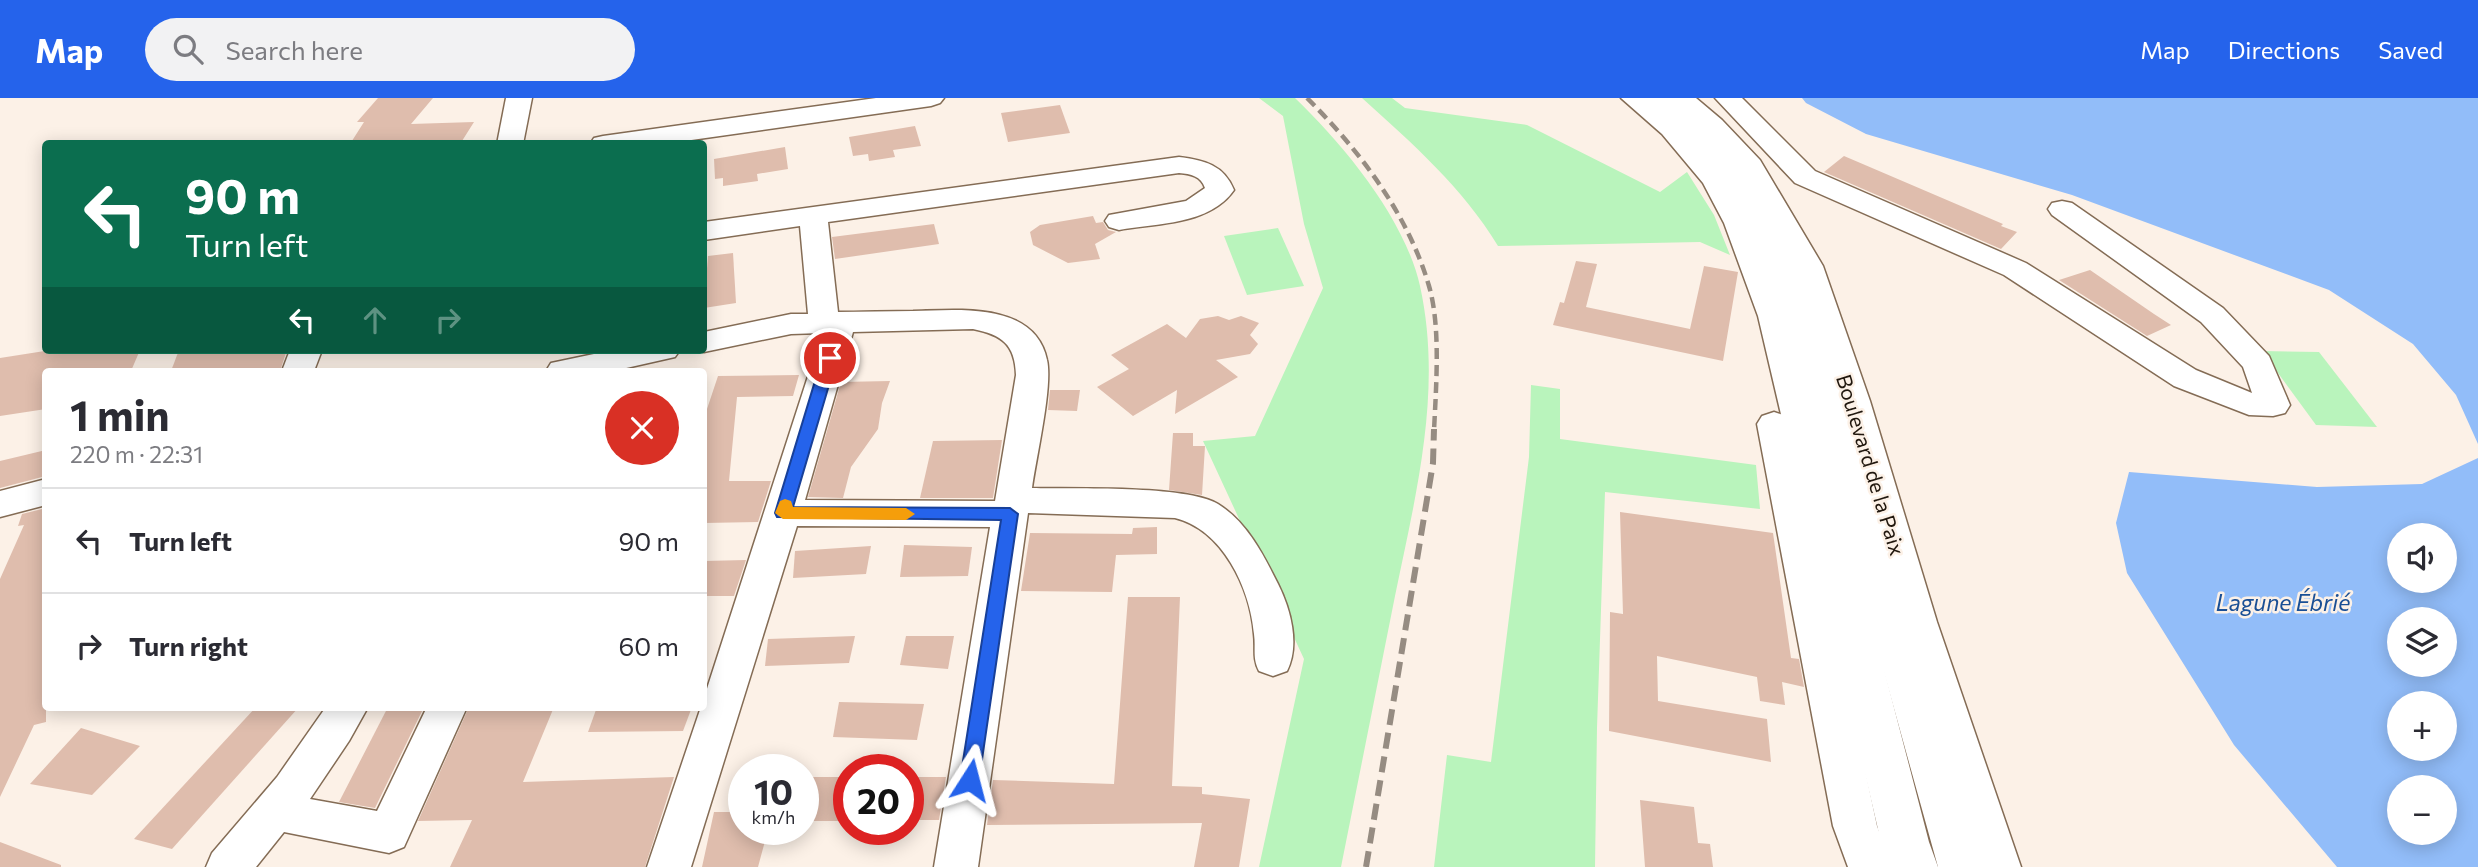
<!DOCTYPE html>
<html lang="en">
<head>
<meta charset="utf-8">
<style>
  body { margin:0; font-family:Commissioner,sans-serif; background:#f2f2f3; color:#2b2b33; height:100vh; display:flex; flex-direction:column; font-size:26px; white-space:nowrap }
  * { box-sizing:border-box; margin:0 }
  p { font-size:23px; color:#7c7c81 }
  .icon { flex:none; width:38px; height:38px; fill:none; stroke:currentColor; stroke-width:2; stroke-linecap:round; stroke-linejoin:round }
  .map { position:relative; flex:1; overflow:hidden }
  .side { position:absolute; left:42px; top:270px; width:665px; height:343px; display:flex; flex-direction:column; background:#fff; border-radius:7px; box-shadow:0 4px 18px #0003 }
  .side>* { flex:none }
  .banner { position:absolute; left:42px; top:42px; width:665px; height:214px; border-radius:7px; box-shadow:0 4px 18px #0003; background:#0b6e4f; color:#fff; overflow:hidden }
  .controls { position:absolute; left:2387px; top:425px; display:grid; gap:14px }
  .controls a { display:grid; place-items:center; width:70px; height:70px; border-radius:50%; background:#fff; box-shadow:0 4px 18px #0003; font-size:35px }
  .speed { position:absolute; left:728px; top:656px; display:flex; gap:14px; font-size:35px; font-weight:700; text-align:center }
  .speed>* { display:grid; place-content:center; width:91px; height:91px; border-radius:50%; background:#fff; box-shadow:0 4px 18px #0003; line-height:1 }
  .speed small { font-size:18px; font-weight:400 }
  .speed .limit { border:10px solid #d22; background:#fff; color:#111 }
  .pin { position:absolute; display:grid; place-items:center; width:60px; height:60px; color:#fff; margin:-30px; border:4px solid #fff; border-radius:50%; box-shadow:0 2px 7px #0007 }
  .me { position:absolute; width:77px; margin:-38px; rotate:9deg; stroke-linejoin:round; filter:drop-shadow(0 0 5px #0008) }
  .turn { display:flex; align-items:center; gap:24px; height:147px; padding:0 28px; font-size:32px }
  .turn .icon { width:91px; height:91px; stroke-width:2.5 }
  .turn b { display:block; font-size:49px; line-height:60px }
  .lanes { display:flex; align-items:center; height:66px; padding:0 28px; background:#0003; justify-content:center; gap:35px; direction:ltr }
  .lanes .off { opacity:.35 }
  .round { display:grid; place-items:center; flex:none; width:74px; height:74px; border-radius:37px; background:#f2f2f3 }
  .head { display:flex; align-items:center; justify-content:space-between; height:119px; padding:0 28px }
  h1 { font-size:42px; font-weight:700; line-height:52px }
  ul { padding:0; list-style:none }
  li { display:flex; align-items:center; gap:21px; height:105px; padding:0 28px; border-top:2px solid #e1e1e2 }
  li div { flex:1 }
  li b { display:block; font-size:26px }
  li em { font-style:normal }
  header { display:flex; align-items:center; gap:42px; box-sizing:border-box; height:98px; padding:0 35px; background:#2563eb; color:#fff }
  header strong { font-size:33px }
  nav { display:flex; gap:38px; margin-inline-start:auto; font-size:24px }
  .search { width:490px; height:63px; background:#f2f2f3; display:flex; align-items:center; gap:18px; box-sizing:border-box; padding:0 24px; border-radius:38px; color:#7c7c81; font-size:26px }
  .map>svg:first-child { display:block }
  .green { fill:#b9f4bc }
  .water { fill:#92bdf9; fill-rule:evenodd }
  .building { fill:#dfbdad }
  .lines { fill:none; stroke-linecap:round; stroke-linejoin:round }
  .minor-casing { stroke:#846c55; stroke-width:3 }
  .major-casing { stroke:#846c55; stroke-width:3 }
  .minor { fill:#fff; fill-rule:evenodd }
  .major { fill:#fff; fill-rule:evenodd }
  .rail-far1 { stroke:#968c82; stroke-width:4.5; stroke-dasharray:11 6; stroke-linecap:butt }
  .rail { stroke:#968c82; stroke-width:6; stroke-dasharray:16 8; stroke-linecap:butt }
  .route { fill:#2563eb; stroke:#184099; stroke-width:2 }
  .slow { fill:#f59e0b }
  .labels { text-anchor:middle; stroke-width:5; stroke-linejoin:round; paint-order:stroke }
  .street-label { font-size:21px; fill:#20170e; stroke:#fcf1e7 }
  .water-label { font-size:23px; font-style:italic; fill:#1a4f95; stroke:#fcf1e7 }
</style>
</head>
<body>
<header>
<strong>Map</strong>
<div class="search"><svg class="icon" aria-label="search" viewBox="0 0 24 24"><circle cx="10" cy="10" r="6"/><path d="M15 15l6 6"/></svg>Search here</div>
<nav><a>Map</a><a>Directions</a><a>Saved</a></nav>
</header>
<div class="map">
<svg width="2478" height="769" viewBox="0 0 2478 769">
  <rect width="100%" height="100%" fill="#fcf1e7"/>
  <g class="green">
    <path d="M 1259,0 L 1295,0 C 1344,47 1405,121 1420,188 C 1443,292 1416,396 1395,498 C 1377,588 1359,679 1341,769 L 1259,769 L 1304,561 L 1203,343 L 1255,338 L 1323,190 L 1304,126 L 1283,18 Z"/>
    <path d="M 1362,0 L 1392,0 L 1405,10 L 1527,27 L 1660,94 L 1687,74 L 1714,117 L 1730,157 L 1700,144 L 1498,148 C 1463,90 1412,45 1362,0 Z"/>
    <path d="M 1278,130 L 1304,188 L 1247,197 L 1224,138 Z"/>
    <path d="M 2262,253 L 2319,254 L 2377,329 L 2316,327 Z"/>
    <path d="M 1531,287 L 1560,291 L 1560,341 L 1756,367 L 1760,411 L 1605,394 L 1597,630 L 1595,769 L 1434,769 L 1447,657 L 1491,664 L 1529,359 Z"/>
  </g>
  <g class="water">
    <path d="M 1802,0 L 2478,0 L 2478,346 L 2456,297 L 2413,246 L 2329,192 L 2072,97 L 1866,36 L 1806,5 Z"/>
    <path d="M 2478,360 L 2478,769 L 2337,769 L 2234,647 L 2127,475 L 2116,425 L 2129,374 L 2317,389 L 2422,386 ZM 2399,438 L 2445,438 L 2445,483 L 2399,483 ZM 2399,522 L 2445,522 L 2445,567 L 2399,567 ZM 2399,606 L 2445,606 L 2445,651 L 2399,651 ZM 2399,690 L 2445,690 L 2445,735 L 2399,735 Z"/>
  </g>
  <g class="building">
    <path d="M 378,0 L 433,0 L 411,26 L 474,24 L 462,43 L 350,46 L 364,24 L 357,24 Z"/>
    <path d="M 1060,7 L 1070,35 L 1008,44 L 1001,15 Z"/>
    <path d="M 915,28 L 921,48 L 893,52 L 895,59 L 869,63 L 868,56 L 853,58 L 849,39 Z"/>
    <path d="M 785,49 L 788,71 L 757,76 L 758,83 L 723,88 L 723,80 L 715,81 L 714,61 Z"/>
    <path d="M 1844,58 L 2003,126 L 2001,128 L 2017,134 L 2001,151 L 1824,74 Z"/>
    <path d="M 1093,118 L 1096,125 L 1103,124 L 1108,132 L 1116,134 L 1095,146 L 1100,161 L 1068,165 L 1033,147 L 1030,134 L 1040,127 Z"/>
    <path d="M 934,126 L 939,146 L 835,161 L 832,139 Z"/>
    <path d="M 733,155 L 736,205 L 704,210 L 708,158 Z"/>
    <path d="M 1576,163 L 1597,166 L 1586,209 L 1690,231 L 1704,168 L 1738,174 L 1723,263 L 1553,227 L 1560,204 L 1564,205 Z"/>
    <path d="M 2090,172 L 2154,216 L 2171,227 L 2147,238 L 2059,182 Z"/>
    <path d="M 1218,218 L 1229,222 L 1241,218 L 1259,225 L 1250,237 L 1258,246 L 1250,256 L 1216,262 L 1238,279 L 1175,316 L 1177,292 L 1133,318 L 1097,289 L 1129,271 L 1111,257 L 1167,226 L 1186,240 L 1200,221 Z"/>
    <path d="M 51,252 L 140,252 L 131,273 L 46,273 L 46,311 L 0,318 L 0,260 Z"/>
    <path d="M 179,252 L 287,252 L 280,273 L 171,273 Z"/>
    <path d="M 799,277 L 793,298 L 737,299 L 729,383 L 771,383 L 758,424 L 704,425 L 704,320 L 718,278 Z"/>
    <path d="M 890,283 L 882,305 L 878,331 L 851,369 L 843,400 L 808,399 L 841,284 Z"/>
    <path d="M 1050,292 L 1080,292 L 1077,313 L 1048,312 Z"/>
    <path d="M 1173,335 L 1193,335 L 1193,348 L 1205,348 L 1202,397 L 1169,392 Z"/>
    <path d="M 1002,342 L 993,400 L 920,400 L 933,343 Z"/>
    <path d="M 46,352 L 46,378 L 0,390 L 0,363 Z"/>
    <path d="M 46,410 L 46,624 L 34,627 L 0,699 L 0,481 L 24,427 L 18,428 L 22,416 Z"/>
    <path d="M 1620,414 L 1773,435 L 1791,560 L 1799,561 L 1804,589 L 1782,584 L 1785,607 L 1760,603 L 1757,579 L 1657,558 L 1658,603 L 1767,621 L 1771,664 L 1609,633 L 1610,514 L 1623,516 Z"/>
    <path d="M 1157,429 L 1157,456 L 1116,457 L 1112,494 L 1021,493 L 1030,435 L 1132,436 L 1133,430 Z"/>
    <path d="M 904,447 L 972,449 L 968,478 L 900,479 Z"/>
    <path d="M 871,448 L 866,476 L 793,480 L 795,453 Z"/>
    <path d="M 746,462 L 734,498 L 704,498 L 704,463 Z"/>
    <path d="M 1128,499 L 1180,499 L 1172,688 L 1202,689 L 1202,696 L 1250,701 L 1239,769 L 1194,769 L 1202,725 L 987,727 L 993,682 L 1114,686 Z"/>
    <path d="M 855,538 L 849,565 L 765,568 L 768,541 Z"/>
    <path d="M 906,538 L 954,538 L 948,571 L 900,567 Z"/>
    <path d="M 839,604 L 924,606 L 917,642 L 833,639 Z"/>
    <path d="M 256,609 L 299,609 L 172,751 L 134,741 Z"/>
    <path d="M 388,609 L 424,609 L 375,710 L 339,704 Z"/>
    <path d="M 469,609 L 554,609 L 523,684 L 674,679 L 645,769 L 450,769 L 472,722 L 418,723 Z"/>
    <path d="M 597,609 L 692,609 L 683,633 L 588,634 Z"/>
    <path d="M 81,630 L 140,648 L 92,697 L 30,686 Z"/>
    <rect x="803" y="679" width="46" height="44"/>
    <path d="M 908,679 L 946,679 L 939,722 L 908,722 Z"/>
    <path d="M 1640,702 L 1694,709 L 1698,745 L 1710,746 L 1713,769 L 1645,769 Z"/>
    <path d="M 714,714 L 744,714 L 744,732 L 768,732 L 758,769 L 702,769 Z"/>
    <path d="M 0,744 L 61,767 L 61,769 L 0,769 Z"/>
  </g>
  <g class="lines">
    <g class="minor-casing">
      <g id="minor">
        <path d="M 506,0 L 532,0 L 523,46 L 497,46 Z"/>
        <path d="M 876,0 L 944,0 L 940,5 L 931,8 L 663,46 L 590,46 L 594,40 L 603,38 Z"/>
        <path d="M 1646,0 L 1675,0 C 1740,48 1775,120 1808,192 L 1982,769 L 1938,769 L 1778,192 C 1757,143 1736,92 1701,51 C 1686,33 1658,16 1646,0 Z"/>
        <path d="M 1715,0 L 1742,0 L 1815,73 L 2026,165 L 2196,272 L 2252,295 L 2243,269 L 2201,224 L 2052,117 L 2048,111 L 2052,105 L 2062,103 L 2072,105 L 2223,210 L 2269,258 L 2290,307 L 2285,315 L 2273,318 L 2249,317 L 2174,288 L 2004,177 L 1795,85 Z"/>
        <path d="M 1179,59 C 1204,62 1224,67 1234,92 C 1210,127 1157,125 1119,132 L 1109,129 L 1105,123 L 1109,117 L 1186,103 L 1205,90 C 1201,78 1191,76 1179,75 L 828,124 L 838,214 C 863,214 888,213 913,213 C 957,212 1035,203 1047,262 C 1053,288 1036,360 1032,390 C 1073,391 1187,387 1218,406 C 1247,424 1263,456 1278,486 C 1291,512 1300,547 1287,573 L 1273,578 L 1259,573 C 1252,560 1256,550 1254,536 C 1250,490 1223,432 1175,420 L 1028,415 L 978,769 L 934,769 L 990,429 L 797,428 L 691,769 L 647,769 L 701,609 L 704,609 L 704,600 L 822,235 L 791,236 L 704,254 L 696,252 L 704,252 L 704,234 L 791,216 L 808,216 L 800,128 L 704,142 L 704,124 ZM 973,231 C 1002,237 1015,246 1016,277 L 995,403 L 805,402 L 853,234 Z"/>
        <path d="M 290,252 L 322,252 L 314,273 L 282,273 Z"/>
        <path d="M 613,252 L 680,252 L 675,259 L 613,273 L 546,273 L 551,265 Z"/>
        <path d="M 1774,314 L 1786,318 L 1791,326 L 1877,728 L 1892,769 L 1848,769 L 1833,728 L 1757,326 L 1762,318 Z"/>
        <path d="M 46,381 L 46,407 L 0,419 L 0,393 Z"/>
        <path d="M 326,609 L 368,609 L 349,643 L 310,701 L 377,713 L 427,609 L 467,609 L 404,749 L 389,755 L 284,734 L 256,769 L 206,769 L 212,755 L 277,679 Z"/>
      </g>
    </g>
    <g class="major-casing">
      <g id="major">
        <path d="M 1621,0 L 1653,0 C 1697,32 1735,78 1757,128 C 1770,157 1779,188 1792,218 L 1929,744 L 1938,769 L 1890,769 L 1881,744 L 1758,218 L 1724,125 L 1703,85 L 1662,36 Z"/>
        <path d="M 1665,0 L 1696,0 L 1722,22 L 1760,62 L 1823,168 L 1870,303 L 1937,524 L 2021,769 L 1973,769 L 1895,524 L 1834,303 L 1791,168 L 1737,73 L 1702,34 Z"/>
      </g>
    </g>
    <use href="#minor" class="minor"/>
    <use href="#major" class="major"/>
    <path class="rail-far1" d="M 1307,0 C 1359,52 1408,116 1429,188 C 1441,229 1436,289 1434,333"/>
    <path class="rail" d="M 1366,769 L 1433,365 L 1434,331"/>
  </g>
  <path class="route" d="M 830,255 L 837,260 L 793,409 L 1010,410 L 1018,416 L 979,682 L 976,688 L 970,691 L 963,688 L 960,682 L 1001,422 L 777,419 L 775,415 L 822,260 Z"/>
  <path class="slow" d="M 785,401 L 791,403 L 793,409 L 906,410 L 915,416 L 906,422 L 783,421 L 775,415 L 780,403 Z"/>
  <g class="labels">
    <g class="street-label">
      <text transform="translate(1870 367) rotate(73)" y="7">Boulevard de la Paix</text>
    </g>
    <g class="water-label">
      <text x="2283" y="513">Lagune Ébrié</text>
    </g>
  </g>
</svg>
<div class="controls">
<a><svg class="icon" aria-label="sound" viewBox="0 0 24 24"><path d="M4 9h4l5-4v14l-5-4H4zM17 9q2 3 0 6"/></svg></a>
<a><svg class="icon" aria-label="layers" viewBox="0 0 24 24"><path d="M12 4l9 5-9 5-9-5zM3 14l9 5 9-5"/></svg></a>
<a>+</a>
<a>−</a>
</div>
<div class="speed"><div>10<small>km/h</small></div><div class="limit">20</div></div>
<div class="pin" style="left:830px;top:260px;background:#d93025"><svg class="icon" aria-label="arrive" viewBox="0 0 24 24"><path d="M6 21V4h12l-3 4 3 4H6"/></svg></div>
<svg class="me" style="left:970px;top:682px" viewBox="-20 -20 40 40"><path d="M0-17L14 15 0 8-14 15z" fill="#2563eb" stroke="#fff" stroke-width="4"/></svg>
<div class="banner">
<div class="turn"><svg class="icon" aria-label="left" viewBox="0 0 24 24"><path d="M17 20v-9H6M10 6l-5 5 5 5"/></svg><div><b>90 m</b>Turn left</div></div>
<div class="lanes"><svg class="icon" aria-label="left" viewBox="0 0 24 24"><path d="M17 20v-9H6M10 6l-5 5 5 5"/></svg><svg class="icon off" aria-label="ahead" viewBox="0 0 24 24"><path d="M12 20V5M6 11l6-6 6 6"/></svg><svg class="icon off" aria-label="right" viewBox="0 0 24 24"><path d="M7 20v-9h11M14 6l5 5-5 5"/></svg></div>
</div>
<section class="side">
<div class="head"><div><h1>1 min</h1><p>220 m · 22:31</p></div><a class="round" style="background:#d93025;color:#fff"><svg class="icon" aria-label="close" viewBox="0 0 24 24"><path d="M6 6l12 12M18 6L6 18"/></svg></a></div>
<ul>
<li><svg class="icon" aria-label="left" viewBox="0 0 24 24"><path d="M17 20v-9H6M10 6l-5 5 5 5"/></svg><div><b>Turn left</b></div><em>90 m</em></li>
<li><svg class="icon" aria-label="right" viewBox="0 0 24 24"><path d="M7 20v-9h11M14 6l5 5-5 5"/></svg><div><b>Turn right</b></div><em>60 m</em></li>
</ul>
</section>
</div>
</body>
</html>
